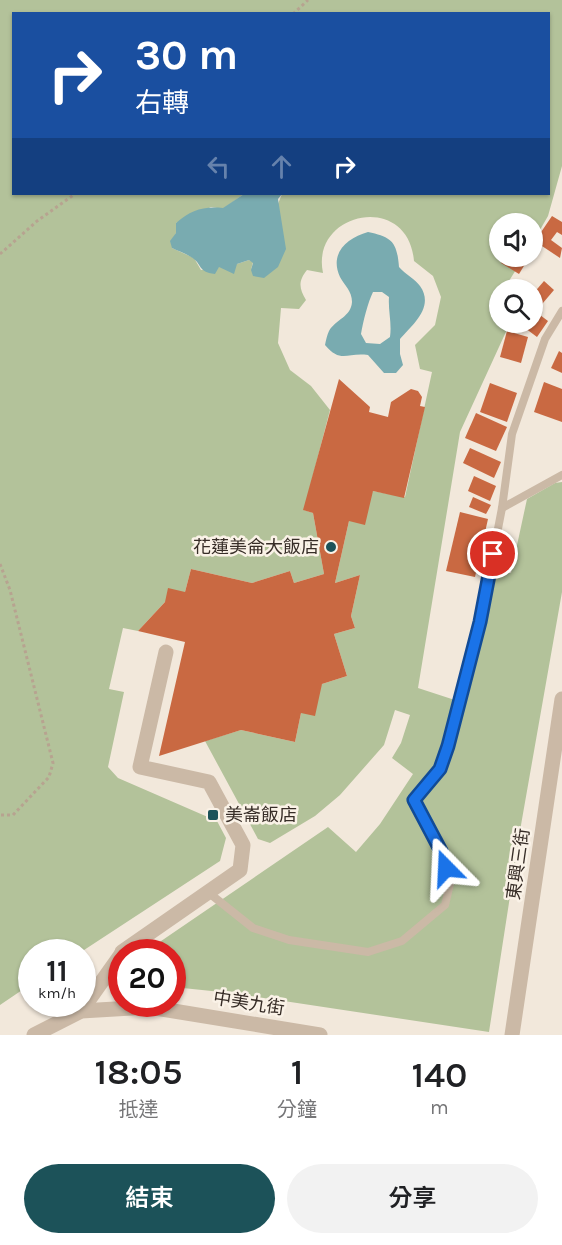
<!DOCTYPE html>
<html lang="zh-TW">
<head>
<meta charset="utf-8">
<style>
  body { margin:0; font-family:Karla,"Noto Sans TC",sans-serif; background:#f2f2f2; color:#202124; height:100vh; display:flex; flex-direction:column; font-size:22px; white-space:nowrap }
  * { box-sizing:border-box; margin:0 }
  p { font-size:20px; color:#757577 }
  .icon { flex:none; width:33px; height:33px; fill:none; stroke:currentColor; stroke-width:2; stroke-linecap:round; stroke-linejoin:round }
  .map { position:relative; height:1035px; overflow:hidden }
  .details { display:flex; flex-direction:column; background:#fff; flex:1 }
  .details>* { flex:none }
  .hud { position:absolute; left:12px; top:12px; width:538px; height:183px; border-radius:0px; box-shadow:0 2px 4px #0004; background:#1a4fa0; color:#fff; overflow:hidden }
  .buttons { position:absolute; left:489px; top:213px; display:grid; gap:12px }
  .buttons a { display:grid; place-items:center; width:54px; height:54px; border-radius:50%; background:#fff; box-shadow:0 2px 4px #0004; font-size:30px }
  .speed { position:absolute; left:18px; top:939px; display:flex; gap:12px; font-size:30px; font-weight:700; text-align:center }
  .speed>* { display:grid; place-content:center; width:78px; height:78px; border-radius:50%; background:#fff; box-shadow:0 2px 4px #0004; line-height:1 }
  .speed small { font-size:15px; font-weight:400 }
  .speed .limit { border:9px solid #d22; background:#fff; color:#111 }
  .pin { position:absolute; display:grid; place-items:center; width:51px; height:51px; color:#fff; margin:-26px; border:3px solid #fff; border-radius:50%; box-shadow:0 2px 6px #0007 }
  .me { position:absolute; width:66px; margin:-33px; rotate:339deg; stroke-linejoin:round; filter:drop-shadow(0 0 4px #0008) }
  .turn { display:flex; align-items:center; gap:21px; height:126px; padding:0 24px; font-size:27px }
  .turn .icon { width:78px; height:78px; stroke-width:2.5 }
  .turn b { display:block; font-size:42px; line-height:51px }
  .lanes { display:flex; align-items:center; height:57px; padding:0 24px; background:#0003; justify-content:center; gap:30px; direction:ltr }
  .lanes .off { opacity:.35 }
  .eta { display:flex; justify-content:space-evenly; align-items:center; height:102px; text-align:center }
  .eta b { font-size:36px; font-weight:600; line-height:42px }
  .button { display:flex; gap:12px; margin-top:auto; padding:12px 24px }
  .button a { flex:1; height:69px; border-radius:36px; background:#1c5259; color:#fff; font-size:24px; font-weight:600; line-height:69px; text-align:center }
  .button a+a { background:#f2f2f2; color:#202124 }
  .map>svg:first-child { display:block }
  .green { fill:#b3c29a; fill-rule:evenodd }
  .water { fill:#79abb0; fill-rule:evenodd }
  .building { fill:#c96942 }
  .lines { fill:none; stroke-linecap:round; stroke-linejoin:round }
  .path { stroke:#b7a390; stroke-width:3; stroke-dasharray:3 3; stroke-linecap:butt }
  .lane { stroke:#cbb9a6; stroke-width:8 }
  .street { stroke:#cbb9a6; stroke-width:15 }
  .route-casing { stroke:#114b97; stroke-width:15 }
  .route { stroke:#1a73e8; stroke-width:10 }
  .poi-dot { fill:#1c5259; stroke:#faf2e7; stroke-width:2 }
  .labels { text-anchor:middle; stroke-width:5; stroke-linejoin:round; paint-order:stroke }
  .poi-label { font-size:18px; fill:#372d27; stroke:#faf2e7; text-anchor:end }
  .street-label { font-size:18px; fill:#372d27; stroke:#faf2e7 }
</style>
</head>
<body>
<div class="map">
<svg width="562" height="1035" viewBox="0 0 562 1035">
  <rect width="100%" height="100%" fill="#f2e8db"/>
  <path class="green" d="M 0,0 L 562,0 L 562,166 L 548,216 L 533,242 L 532,224 L 500,224 L 500,256 L 524,257 L 504,289 L 500,290 L 499,298 L 496,303 L 499,307 L 500,322 L 510,323 L 460,432 L 418,688 L 464,703 L 485,620 L 494,572 L 511,573 L 527,499 L 555,483 L 562,482 L 562,592 L 521,825 L 489,1032 L 231,993 L 173,987 L 172,952 L 145,952 L 328,827 L 356,852 L 380,824 L 413,774 L 392,758 L 401,743 L 410,715 L 395,710 L 384,745 L 340,795 L 315,816 L 270,843 L 258,839 L 205,741 L 241,730 L 295,742 L 301,713 L 322,684 L 347,676 L 334,634 L 355,628 L 351,616 L 360,575 L 335,583 L 349,521 L 373,491 L 405,497 L 432,372 L 420,369 L 415,345 L 435,325 L 441,297 L 433,276 L 414,261 C 408,191 310,212 323,273 L 307,270 C 298,281 299,288 306,300 L 299,309 L 281,308 L 278,343 L 290,370 L 311,386 L 330,410 L 304,510 L 313,513 L 324,574 L 294,583 L 290,571 L 252,583 L 191,569 L 185,592 L 165,602 L 138,631 L 123,628 L 109,689 L 124,692 L 108,767 L 118,778 L 217,821 L 226,838 L 220,861 L 81,952 L 32,952 L 31,984 L 0,1005 ZM 14,14 L 549,14 L 549,194 L 282,194 L 251,270 L 253,262 L 249,260 L 237,264 L 201,270 L 194,258 L 172,248 L 176,233 L 176,223 L 211,207 L 223,209 L 244,194 L 14,194 Z"/>
  <g class="water">
    <path d="M 244,194 L 282,194 L 278,199 L 286,249 L 278,267 L 264,278 L 253,276 L 251,270 L 253,263 L 249,260 L 237,264 L 234,274 L 219,267 L 215,274 C 197,272 203,264 191,257 C 185,253 178,251 172,248 L 170,241 L 176,233 L 176,223 C 191,210 203,206 223,208 Z"/>
    <path d="M 368,232 C 392,237 397,242 399,267 C 405,274 415,279 420,286 C 435,307 412,325 400,339 L 400,354 L 403,365 L 396,373 L 384,373 L 368,355 C 347,352 341,364 325,345 C 326,340 327,335 329,331 C 336,319 351,317 352,302 C 352,291 345,286 340,277 C 329,253 347,238 368,232 ZM 373,292 L 382,292 L 389,297 C 388,311 392,323 390,337 L 380,344 L 366,343 L 361,334 C 363,322 368,302 373,292 Z"/>
  </g>
  <g class="building">
    <path d="M 552,216 L 562,222 L 562,235 L 557,232 L 551,240 L 562,248 L 560,258 L 539,244 L 532,253 L 532,239 L 535,241 Z"/>
    <path d="M 505,256 L 530,256 L 519,274 L 501,263 Z"/>
    <path d="M 544,281 L 554,290 L 537,310 L 532,307 L 532,295 Z"/>
    <path d="M 532,309 L 548,321 L 537,337 L 517,322 L 532,322 Z"/>
    <path d="M 507,331 L 528,337 L 521,363 L 500,357 Z"/>
    <path d="M 559,351 L 562,353 L 562,373 L 551,368 Z"/>
    <path d="M 339,379 L 370,407 L 369,412 L 388,417 L 391,402 L 411,389 L 418,391 L 422,397 L 420,406 L 425,407 L 404,498 L 373,491 L 365,525 L 349,521 L 335,583 L 360,575 L 351,616 L 355,628 L 334,634 L 347,676 L 322,684 L 315,716 L 301,713 L 295,742 L 241,730 L 159,756 L 185,642 L 138,631 L 165,602 L 168,588 L 185,592 L 191,569 L 252,583 L 290,571 L 294,583 L 324,574 L 313,513 L 303,510 Z"/>
    <path d="M 544,382 L 562,389 L 562,422 L 534,412 Z"/>
    <path d="M 490,383 L 517,393 L 507,422 L 480,412 Z"/>
    <path d="M 476,413 L 507,427 L 496,451 L 465,438 Z"/>
    <path d="M 470,448 L 501,462 L 494,478 L 463,463 Z"/>
    <path d="M 474,476 L 496,486 L 490,501 L 468,491 Z"/>
    <path d="M 473,497 L 491,505 L 486,514 L 469,507 Z"/>
    <path d="M 460,512 L 488,519 L 475,577 L 446,571 Z"/>
  </g>
  <g class="lines">
    <g class="path">
      <path d="M 293,14 L 308,0"/>
      <path d="M 0,254 L 37,221 L 75,194"/>
      <path d="M 0,564 L 10,590 L 53,763 L 49,777 L 13,815 L 0,815"/>
    </g>
    <g class="lane">
      <path d="M 502,508 L 562,475"/>
      <path d="M 209,893 L 253,928 L 289,940 L 368,952 L 402,941 L 445,905 L 450,884 L 442,853 L 414,799 L 439,769 L 448,746 L 480,622 L 502,508 L 512,434 L 545,339 L 562,311"/>
    </g>
    <g class="street">
      <path d="M 122,952 L 240,870 L 243,845 L 209,782 L 140,767 L 166,652"/>
      <path d="M 81,1011 L 122,953"/>
      <path d="M 34,1035 L 81,1011 L 149,1007 L 320,1035"/>
      <path d="M 512,1035 L 562,699"/>
    </g>
  </g>
  <g class="lines">
    <g class="route-casing">
      <path id="route" d="M 446,868 L 442,853 L 414,800 L 440,769 L 448,746 L 480,622 L 493,554"/>
    </g>
    <use href="#route" class="route"/>
  </g>
  <g class="poi-dot">
    <circle cx="331" cy="547" r="6"/>
    <rect x="207" y="809" width="12" height="12" rx="3"/>
  </g>
  <g class="labels">
    <g class="poi-label">
      <text x="319" y="553">花蓮美侖大飯店</text>
      <text x="225" y="821" text-anchor="start">美崙飯店</text>
    </g>
    <g class="street-label">
      <text transform="translate(518 864) rotate(-82)" y="6">東興三街</text>
      <text transform="translate(249 1003) rotate(9)" y="6">中美九街</text>
    </g>
  </g>
</svg>
<div class="buttons">
<a><svg class="icon" aria-label="sound" viewBox="0 0 24 24"><path d="M4 9h4l5-4v14l-5-4H4zM17 9q2 3 0 6"/></svg></a>
<a><svg class="icon" aria-label="search" viewBox="0 0 24 24"><circle cx="10" cy="10" r="6"/><path d="M15 15l6 6"/></svg></a>
</div>
<div class="speed"><div>11<small>km/h</small></div><div class="limit">20</div></div>
<div class="pin" style="left:493px;top:554px;background:#d93025"><svg class="icon" aria-label="arrive" viewBox="0 0 24 24"><path d="M6 21V4h12l-3 4 3 4H6"/></svg></div>
<svg class="me" style="left:446px;top:868px" viewBox="-20 -20 40 40"><path d="M0-17L14 15 0 8-14 15z" fill="#1a73e8" stroke="#fff" stroke-width="4"/></svg>
<div class="hud">
<div class="turn"><svg class="icon" aria-label="right" viewBox="0 0 24 24"><path d="M7 20v-9h11M14 6l5 5-5 5"/></svg><div><b>30 m</b>右轉</div></div>
<div class="lanes"><svg class="icon off" aria-label="left" viewBox="0 0 24 24"><path d="M17 20v-9H6M10 6l-5 5 5 5"/></svg><svg class="icon off" aria-label="ahead" viewBox="0 0 24 24"><path d="M12 20V5M6 11l6-6 6 6"/></svg><svg class="icon" aria-label="right" viewBox="0 0 24 24"><path d="M7 20v-9h11M14 6l5 5-5 5"/></svg></div>
</div>
</div>
<section class="details">
<div class="eta">
<div><b>18:05</b><p>抵達</p></div>
<div><b>1</b><p>分鐘</p></div>
<div><b>140</b><p>m</p></div>
</div>
<div class="button"><a>結束</a><a>分享</a></div>
</section>
</body>
</html>
